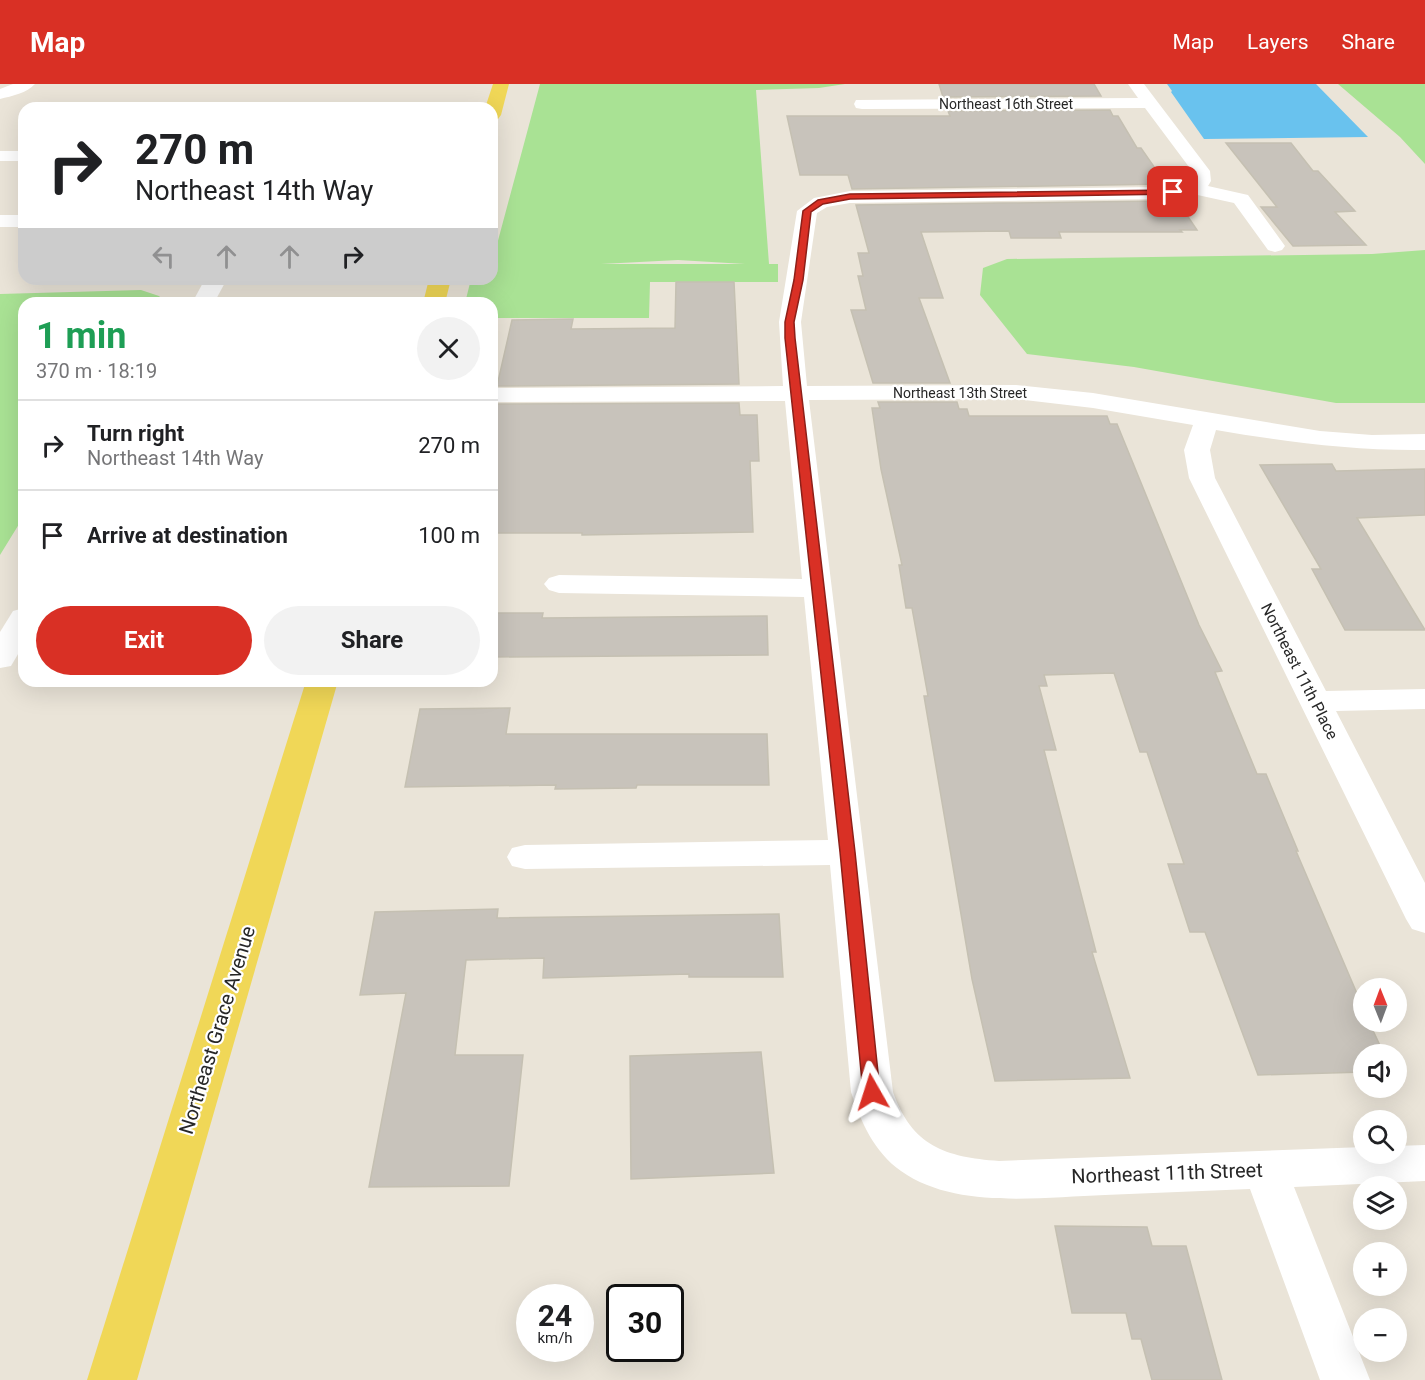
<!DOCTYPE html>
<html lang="en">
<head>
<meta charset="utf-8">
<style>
  body { margin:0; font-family:Roboto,sans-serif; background:#f2f2f2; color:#202124; height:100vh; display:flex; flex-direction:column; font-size:22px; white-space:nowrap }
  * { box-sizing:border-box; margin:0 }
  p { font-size:20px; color:#757577 }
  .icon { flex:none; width:33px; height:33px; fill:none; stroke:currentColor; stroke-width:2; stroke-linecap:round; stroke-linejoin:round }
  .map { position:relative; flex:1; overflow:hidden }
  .panel { position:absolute; left:18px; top:213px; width:480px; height:390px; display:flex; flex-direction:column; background:#fff; border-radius:18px; box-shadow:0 6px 24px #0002 }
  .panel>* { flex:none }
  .banner { position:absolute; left:18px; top:18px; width:480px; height:183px; border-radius:18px; box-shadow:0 6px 24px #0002; background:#fff; color:#202124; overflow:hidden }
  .needle { width:39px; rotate:359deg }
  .buttons { position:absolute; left:1353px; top:894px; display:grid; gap:12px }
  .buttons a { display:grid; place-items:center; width:54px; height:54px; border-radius:50%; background:#fff; box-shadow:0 6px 24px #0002; font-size:30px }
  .speed { position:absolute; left:516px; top:1200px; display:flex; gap:12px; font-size:30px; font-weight:700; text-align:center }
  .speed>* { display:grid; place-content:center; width:78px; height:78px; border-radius:50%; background:#fff; box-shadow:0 6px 24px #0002; line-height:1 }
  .speed small { font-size:15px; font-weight:400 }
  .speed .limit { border:3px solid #111; border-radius:9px; background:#fff; color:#111 }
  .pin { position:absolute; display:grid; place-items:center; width:51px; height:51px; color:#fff; margin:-26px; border-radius:12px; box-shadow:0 3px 9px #0006 }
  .me { position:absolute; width:66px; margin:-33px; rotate:354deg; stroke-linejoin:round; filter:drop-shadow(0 0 4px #0008) }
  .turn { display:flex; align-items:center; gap:21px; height:126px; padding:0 18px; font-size:27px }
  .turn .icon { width:78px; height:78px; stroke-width:2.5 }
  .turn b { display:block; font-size:42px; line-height:51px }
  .lanes { display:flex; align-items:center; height:57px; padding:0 18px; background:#0003; justify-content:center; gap:30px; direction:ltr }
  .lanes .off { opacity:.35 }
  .round { display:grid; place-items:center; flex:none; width:63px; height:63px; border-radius:32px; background:#f2f2f2 }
  .headline { display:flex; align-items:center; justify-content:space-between; height:102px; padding:0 18px }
  h1 { font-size:36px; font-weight:700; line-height:45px; color:#1e9e55 }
  .action { display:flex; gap:12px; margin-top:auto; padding:12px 18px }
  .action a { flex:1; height:69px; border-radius:36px; background:#d93025; color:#fff; font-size:24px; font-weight:700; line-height:69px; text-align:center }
  .action a+a { background:#f2f2f2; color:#202124 }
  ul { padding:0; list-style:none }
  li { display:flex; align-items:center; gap:18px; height:90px; padding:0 18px; border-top:2px solid #e0e0e0 }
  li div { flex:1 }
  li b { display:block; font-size:22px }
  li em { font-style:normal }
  header { display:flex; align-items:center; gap:36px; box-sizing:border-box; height:84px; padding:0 30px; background:#d93025; color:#fff }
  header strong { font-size:28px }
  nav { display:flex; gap:33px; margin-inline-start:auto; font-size:21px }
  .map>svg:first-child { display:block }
  .green { fill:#a9e294; fill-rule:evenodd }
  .water { fill:#69c2ee }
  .building { fill:#c8c3bb; stroke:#c5c0b2; stroke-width:1.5 }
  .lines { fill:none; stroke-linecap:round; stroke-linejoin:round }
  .minor { fill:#fff; fill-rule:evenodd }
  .major { fill:#f0d757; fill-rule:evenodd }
  .route { fill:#d93025; stroke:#8d1f18; stroke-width:1.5 }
  .labels { text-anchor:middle; stroke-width:4.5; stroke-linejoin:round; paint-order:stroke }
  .far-street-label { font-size:14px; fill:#272727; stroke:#fff }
  .street-label { font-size:16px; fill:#272727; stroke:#fff }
  .near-street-label { font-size:20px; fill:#272727; stroke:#fff }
</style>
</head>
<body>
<header>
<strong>Map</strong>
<nav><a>Map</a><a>Layers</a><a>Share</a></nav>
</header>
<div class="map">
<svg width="1425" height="1296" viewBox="0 0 1425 1296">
  <rect width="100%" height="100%" fill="#eae4d8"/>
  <g class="green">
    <path d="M 540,0 L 845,0 L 819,4 L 756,6 L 769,180 L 778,180 L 778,198 L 650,198 L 649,234 L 492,234 L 492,219 L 465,219 L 471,195 L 492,195 L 492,179 ZM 678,176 L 745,180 L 600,180 L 601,180 Z"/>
    <path d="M 1338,0 L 1425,0 L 1425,80 L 1400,53 Z"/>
    <path d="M 1425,166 L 1425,319 L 1336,319 L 1134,283 L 1027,270 L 980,211 L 983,184 L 1007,175 L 1372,170 Z"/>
    <path d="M 141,206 L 159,212 L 166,219 L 24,219 L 24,432 L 0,471 L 0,210 Z"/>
  </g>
  <path class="water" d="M 1167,0 L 1316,0 L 1368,53 L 1204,55 L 1171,8 L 1172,7 Z"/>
  <g class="building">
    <path d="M 939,0 L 1094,0 L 1101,12 L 943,13 Z"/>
    <path d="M 1110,26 L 1113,32 L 1118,32 L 1137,64 L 1141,64 L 1166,100 L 852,105 L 848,91 L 800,91 L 787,32 L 950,32 L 948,27 Z"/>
    <path d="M 1226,59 L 1291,59 L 1313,87 L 1318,87 L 1355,127 L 1335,128 L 1366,161 L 1293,162 L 1261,123 L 1277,123 Z"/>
    <path d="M 1176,115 L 1197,146 L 1180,146 L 1182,148 L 1059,148 L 1061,154 L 1011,154 L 1009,147 L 921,148 L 943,214 L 919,214 L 950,299 L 873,299 L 851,226 L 866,226 L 858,192 L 863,192 L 858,169 L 869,169 L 856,121 L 1160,117 Z"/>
    <path d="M 676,198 L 734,198 L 739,300 L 497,302 L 512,236 L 573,235 L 571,245 L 675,244 Z"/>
    <path d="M 878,318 L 957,318 L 959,325 L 967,325 L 969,332 L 1107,332 L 1110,340 L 1117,340 L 1199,541 L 1222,587 L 1215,588 L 1257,690 L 1266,690 L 1298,767 L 1296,767 L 1364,926 L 1364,938 L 1369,938 L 1384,970 L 1364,970 L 1364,988 L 1258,991 L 1205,848 L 1190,848 L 1168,780 L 1184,780 L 1147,668 L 1140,668 L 1114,589 L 1044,591 L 1047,602 L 1039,602 L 1056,666 L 1044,666 L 1096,868 L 1092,868 L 1130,994 L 995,997 L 972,895 L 924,612 L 928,612 L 912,524 L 906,524 L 899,481 L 902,481 L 881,385 L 872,324 L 880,324 Z"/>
    <path d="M 739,319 L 740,331 L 757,331 L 759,377 L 750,377 L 753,448 L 582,451 L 582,449 L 492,449 L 493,320 Z"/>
    <path d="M 1332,380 L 1336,387 L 1425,385 L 1425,431 L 1357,434 L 1425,546 L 1345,546 L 1312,485 L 1321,485 L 1260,381 Z"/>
    <path d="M 492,529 L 543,529 L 542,534 L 767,532 L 768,571 L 492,573 Z"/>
    <path d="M 510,624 L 506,650 L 767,650 L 769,701 L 637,701 L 636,704 L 555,705 L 556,701 L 405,703 L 420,625 Z"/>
    <path d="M 498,825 L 497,834 L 779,830 L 783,893 L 689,893 L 689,890 L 543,894 L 544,874 L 466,876 L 455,971 L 523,971 L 509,1102 L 369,1103 L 406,909 L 360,911 L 375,828 Z"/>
    <path d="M 761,968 L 774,1089 L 631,1095 L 630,972 Z"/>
    <path d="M 1055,1142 L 1147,1143 L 1152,1162 L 1186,1162 L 1222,1296 L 1152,1296 L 1141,1255 L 1132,1255 L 1126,1229 L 1072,1229 Z"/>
  </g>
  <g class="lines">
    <g class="minor">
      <path d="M 13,0 L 35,0 C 27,9 12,12 0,15 L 0,5 Z"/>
      <path d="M 1128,0 L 1144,0 L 1210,87 L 1211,97 L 1208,102 L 1248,111 L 1285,162 L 1282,166 L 1275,168 L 1268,166 L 1234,119 L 1193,110 L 1160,115 L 850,119 L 827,123 L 817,129 L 801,238 L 807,302 L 1016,301 L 1093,309 L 1320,347 L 1372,351 L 1425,350 L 1425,366 C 1354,367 1286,358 1216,346 L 1210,366 L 1215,394 L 1326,607 L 1425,605 L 1425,625 L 1336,627 L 1425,799 L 1425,849 L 1412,845 L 1406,835 L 1189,394 L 1184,366 L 1193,341 L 1093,324 L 1016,315 L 809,316 L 893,1008 C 912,1062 945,1073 999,1077 L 1364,1063 L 1364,1070 L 1396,1070 L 1396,1062 L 1425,1061 L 1425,1097 L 1294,1103 L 1370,1296 L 1320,1296 L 1250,1105 C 1202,1107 1153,1109 1105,1111 C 1041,1113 956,1126 901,1087 C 874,1068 861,1038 851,1008 L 830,781 L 525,785 L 512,782 L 507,773 L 512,764 L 525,761 L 828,756 L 804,513 L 559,509 L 549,506 L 544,500 L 549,494 L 559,491 L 802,495 L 785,317 L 492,318 L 492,304 L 783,302 L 779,238 L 797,127 L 814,114 L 850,107 L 1160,103 L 1181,101 L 1192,95 L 1192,87 L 1145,24 L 862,25 L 856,24 L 854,20 L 856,16 L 1138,14 Z"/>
      <rect x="0" y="67" width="24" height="10"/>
      <rect x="0" y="131" width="24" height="12"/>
      <path d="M 205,195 L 227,195 L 214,219 L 192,219 Z"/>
      <path d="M 24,524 L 24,560 L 11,582 L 0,584 L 0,548 L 13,527 Z"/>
    </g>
    <g class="major">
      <path d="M 493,0 L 509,0 L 501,31 L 498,35 L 492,36 L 492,24 L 485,24 Z"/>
      <path d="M 429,195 L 451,195 L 445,219 L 423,219 Z"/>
      <path d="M 306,597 L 338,597 L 137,1296 L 87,1296 Z"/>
    </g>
  </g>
  <path class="route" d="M 1173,106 L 1176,106 L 1176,110 L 850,115 L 823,120 L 811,128 L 803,196 L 794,238 L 795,254 L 855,768 L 880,1008 L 878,1013 L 872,1015 L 865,1013 L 863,1008 L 840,768 L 785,254 L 785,238 L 794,196 L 803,127 L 818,116 L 850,110 Z"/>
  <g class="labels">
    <g class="far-street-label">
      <text x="1006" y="25">Northeast 16th Street</text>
      <text x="960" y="314">Northeast 13th Street</text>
    </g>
    <g class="street-label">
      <text transform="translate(1300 587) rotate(63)" y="6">Northeast 11th Place</text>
    </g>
    <g class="near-street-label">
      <text transform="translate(217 946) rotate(-73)" y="7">Northeast Grace Avenue</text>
      <text transform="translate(1167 1089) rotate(-2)" y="7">Northeast 11th Street</text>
    </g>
  </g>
</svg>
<div class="buttons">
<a><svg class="needle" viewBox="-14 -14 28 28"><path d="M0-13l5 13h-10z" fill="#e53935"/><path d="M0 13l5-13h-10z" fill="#757577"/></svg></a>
<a><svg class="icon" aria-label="sound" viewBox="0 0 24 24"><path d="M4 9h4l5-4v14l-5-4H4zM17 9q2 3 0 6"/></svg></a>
<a><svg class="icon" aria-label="search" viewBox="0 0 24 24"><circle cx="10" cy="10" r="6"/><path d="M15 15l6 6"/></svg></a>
<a><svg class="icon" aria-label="layers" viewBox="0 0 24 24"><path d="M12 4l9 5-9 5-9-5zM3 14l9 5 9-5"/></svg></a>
<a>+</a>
<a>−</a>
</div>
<div class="speed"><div>24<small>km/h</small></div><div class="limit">30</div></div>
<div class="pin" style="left:1173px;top:108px;background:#d93025"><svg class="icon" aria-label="arrive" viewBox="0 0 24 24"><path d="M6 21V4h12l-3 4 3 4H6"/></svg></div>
<svg class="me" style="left:872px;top:1008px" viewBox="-20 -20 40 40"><path d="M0-17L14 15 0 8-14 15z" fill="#d93025" stroke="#fff" stroke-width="4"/></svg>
<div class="banner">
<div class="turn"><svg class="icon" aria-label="right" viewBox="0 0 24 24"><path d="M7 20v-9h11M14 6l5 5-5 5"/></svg><div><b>270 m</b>Northeast 14th Way</div></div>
<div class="lanes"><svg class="icon off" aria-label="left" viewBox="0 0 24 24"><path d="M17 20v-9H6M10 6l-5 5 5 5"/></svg><svg class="icon off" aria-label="ahead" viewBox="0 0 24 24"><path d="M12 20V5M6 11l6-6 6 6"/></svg><svg class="icon off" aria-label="ahead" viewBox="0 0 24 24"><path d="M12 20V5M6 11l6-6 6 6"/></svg><svg class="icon" aria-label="right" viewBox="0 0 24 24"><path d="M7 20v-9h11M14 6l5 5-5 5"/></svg></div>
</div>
<section class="panel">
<div class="headline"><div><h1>1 min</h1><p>370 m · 18:19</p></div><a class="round"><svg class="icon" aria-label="close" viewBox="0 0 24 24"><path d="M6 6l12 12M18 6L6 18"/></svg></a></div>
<ul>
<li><svg class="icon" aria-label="right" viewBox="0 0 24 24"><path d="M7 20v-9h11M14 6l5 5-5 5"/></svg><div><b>Turn right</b><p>Northeast 14th Way</p></div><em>270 m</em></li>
<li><svg class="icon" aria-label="arrive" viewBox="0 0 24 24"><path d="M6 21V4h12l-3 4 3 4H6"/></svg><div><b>Arrive at destination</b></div><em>100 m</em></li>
</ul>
<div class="action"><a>Exit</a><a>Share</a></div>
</section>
</div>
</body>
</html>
